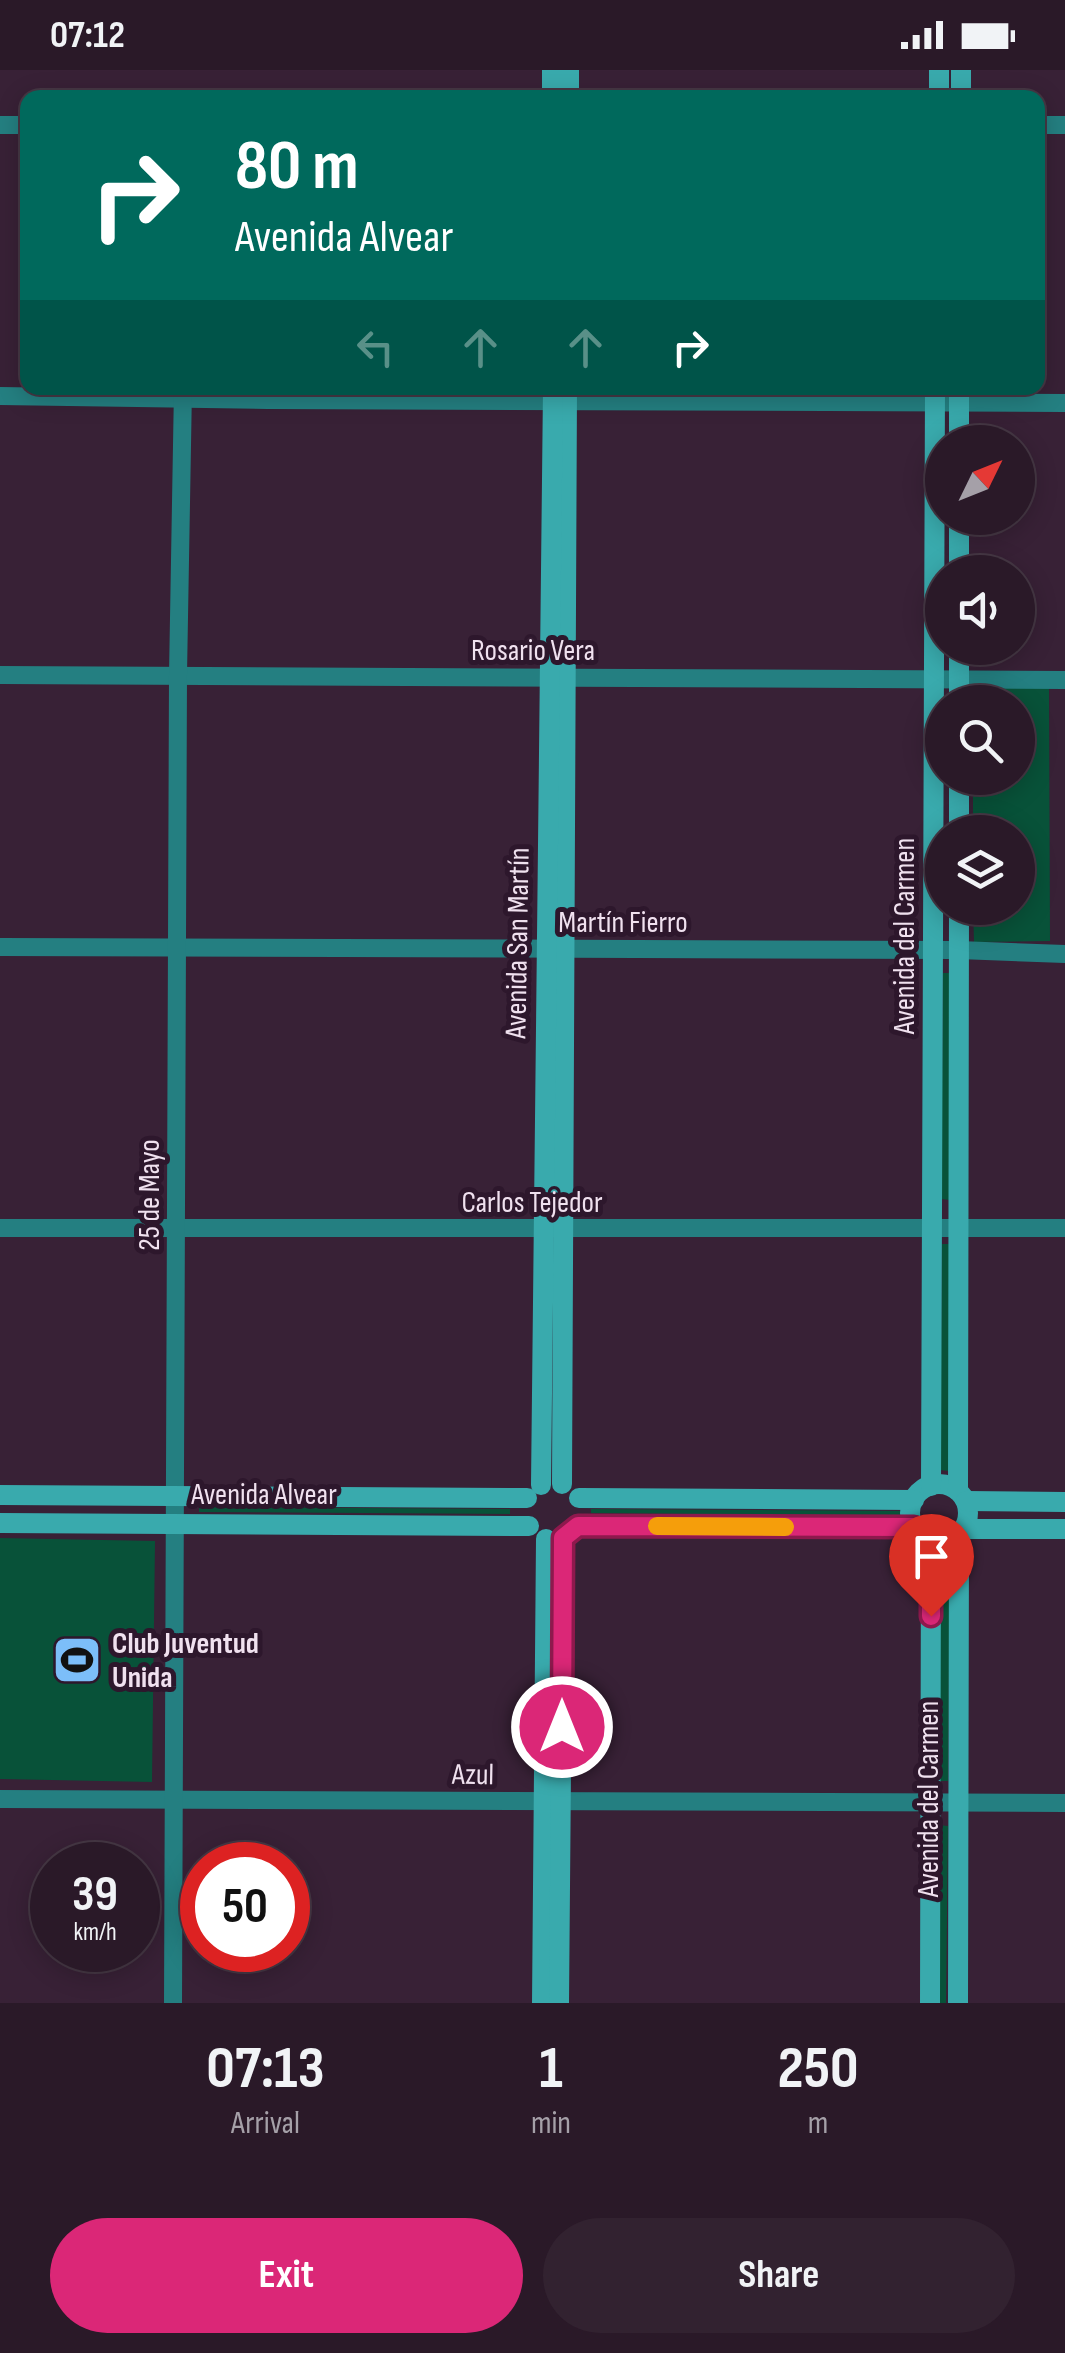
<!DOCTYPE html>
<html lang="en">
<head>
<meta charset="utf-8">
<style>
  body { margin:0; font-family:"Sofia Sans Condensed",sans-serif; background:#322230; color:#f1f3f6; height:100vh; display:flex; flex-direction:column; font-size:38px; white-space:nowrap }
  * { box-sizing:border-box; margin:0 }
  p { font-size:32px; color:#a5a0a8 }
  .icon { flex:none; width:55px; height:55px; fill:none; stroke:currentColor; stroke-width:2; stroke-linecap:round; stroke-linejoin:round }
  .map { position:relative; height:1933px; overflow:hidden }
  .drawer { display:flex; flex-direction:column; background:#2a1928; flex:1 }
  .drawer>* { flex:none }
  .guide { position:absolute; left:20px; top:20px; width:1025px; height:305px; border-radius:20px; box-shadow:0 5px 25px #0003,0 0 0 2px #463845; background:#00695c; color:#fff; overflow:hidden }
  .needle { width:65px; rotate:47deg }
  .tools { position:absolute; left:925px; top:355px; display:grid; gap:20px }
  .tools a { display:grid; place-items:center; width:110px; height:110px; border-radius:50%; background:#2a1928; box-shadow:0 5px 25px #0003,0 0 0 2px #463845; font-size:50px }
  .speed { position:absolute; left:30px; top:1772px; display:flex; gap:20px; font-size:50px; font-weight:700; text-align:center }
  .speed>* { display:grid; place-content:center; width:130px; height:130px; border-radius:50%; background:#2a1928; box-shadow:0 5px 25px #0003,0 0 0 2px #463845; line-height:1 }
  .speed small { font-size:25px; font-weight:400 }
  .speed .limit { border:15px solid #d22; background:#fff; color:#111 }
  .pin { position:absolute; display:grid; place-items:center; width:85px; height:85px; color:#fff; margin:-102px -42px; border-radius:50% 50% 50% 0; rotate:-45deg; box-shadow:0 0 10px #0007 }
  .pin .icon { rotate:45deg }
  .me { position:absolute; width:110px; margin:-55px; rotate:0deg; stroke-linejoin:round; filter:drop-shadow(0 0 8px #0008) }
  .turn { display:flex; align-items:center; gap:35px; height:210px; padding:0 50px; font-size:45px }
  .turn .icon { width:130px; height:130px; stroke-width:2.5 }
  .turn b { display:block; font-size:70px; line-height:85px }
  .lanes { display:flex; align-items:center; height:95px; padding:0 50px; background:#0003; justify-content:center; gap:50px; direction:ltr }
  .lanes .off { opacity:.35 }
  .eta { display:flex; justify-content:space-evenly; align-items:center; height:170px; text-align:center }
  .eta b { font-size:60px; font-weight:700; line-height:70px }
  .button { display:flex; gap:20px; margin-top:auto; padding:20px 50px }
  .button a { flex:1; height:115px; border-radius:60px; background:#db2777; color:#fff; font-size:40px; font-weight:700; line-height:115px; text-align:center }
  .button a+a { background:#322230; color:#f1f3f6 }
  .status { display:flex; justify-content:space-between; align-items:center; height:70px; padding:0 50px; background:#2a1928; direction:ltr }
  .status svg { height:28px; fill:currentColor }
  .map>svg:first-child { display:block }
  .green { fill:#085239 }
  .lines { fill:none; stroke-linecap:round; stroke-linejoin:round }
  .minor { stroke:#247f81; stroke-width:18 }
  .secondary { stroke:#39aaad; stroke-width:20 }
  .route-casing { stroke:#8e194d; stroke-width:25 }
  .route { stroke:#db2777; stroke-width:18 }
  .slow { stroke:#f59e0b; stroke-width:18 }
  .labels { text-anchor:middle; stroke-width:10; stroke-linejoin:round; paint-order:stroke }
  .street-label { font-size:30px; fill:#f0e1ef; stroke:#2d172c }
  .poi-label { font-size:30px; font-weight:bold; fill:#f0e1ef; stroke:#2d172c; text-anchor:start }
</style>
</head>
<body>
<div class="status"><b>07:12</b><svg viewBox="0 0 49 12"><path d="M0 12V9h3v3zM5 12V6h3v6zM10 12V3h3v9zM15 12V0h3v12zM26 1h20v11H26zM47 4h2v5h-2z"/></svg></div>
<div class="map">
<svg width="1065" height="1933" viewBox="0 0 1065 1933">
  <rect width="100%" height="100%" fill="#382136"/>
  <g class="green">
    <path d="M 972,617 L 1049,617 L 1050,871 L 974,872 L 973,838 L 1018,838 L 1018,762 L 973,762 L 973,708 L 1018,708 L 1018,632 L 973,632 Z"/>
    <path d="M 943,903 L 952,903 L 950,1130 L 941,1129 Z"/>
    <path d="M 942,1174 L 951,1174 L 949,1401 L 940,1400 Z"/>
    <path d="M 199,1437 L 510,1439 L 510,1444 L 199,1442 Z"/>
    <path d="M 591,1439 L 902,1441 L 903,1446 L 591,1443 Z"/>
    <path d="M 0,1468 L 155,1471 L 152,1712 L 0,1709 Z"/>
    <path d="M 940,1484 L 950,1484 L 948,1711 L 939,1711 Z"/>
    <path d="M 938,1755 L 948,1756 L 946,1933 L 937,1933 Z"/>
  </g>
  <g class="lines">
    <g class="minor">
      <path d="M 0,55 L 28,55"/>
      <path d="M 1038,55 L 1065,55"/>
      <path d="M 0,326 L 268,330 L 1065,333"/>
      <path d="M 0,605 L 1065,610"/>
      <path d="M 0,877 L 959,880 L 1065,884"/>
      <path d="M 0,1158 L 1065,1158"/>
      <path d="M 0,1729 L 1065,1733"/>
      <path d="M 173,1933 L 178,605 L 183,318"/>
    </g>
    <g class="secondary">
      <path d="M 552,28 L 552,0"/>
      <path d="M 569,28 L 569,0"/>
      <path d="M 939,28 L 939,0"/>
      <path d="M 961,28 L 961,0"/>
      <path d="M 959,372 L 959,318"/>
      <path d="M 959,502 L 959,448"/>
      <path d="M 959,632 L 959,578"/>
      <path d="M 959,762 L 959,708"/>
      <path d="M 562,1414 L 567,318"/>
      <circle cx="939" cy="1443" r="29"/>
      <path d="M 541,1415 L 553,318"/>
      <path d="M 931,1416 L 935,318"/>
      <path d="M 958,1421 L 959,838"/>
      <path d="M 0,1425 L 527,1428"/>
      <path d="M 579,1428 L 914,1430"/>
      <path d="M 966,1431 L 1065,1432"/>
      <path d="M 0,1453 L 529,1456"/>
      <path d="M 578,1456 L 914,1457"/>
      <path d="M 964,1459 L 1065,1459"/>
      <path d="M 542,1933 L 546,1469"/>
      <path d="M 559,1933 L 563,1468"/>
      <path d="M 930,1933 L 931,1471"/>
      <path d="M 958,1933 L 959,1465"/>
    </g>
  </g>
  <g class="lines">
    <g class="route-casing">
      <path id="route" d="M 562,1657 L 563,1468 L 578,1456 L 914,1457 L 931,1471 L 931,1546"/>
    </g>
    <use href="#route" class="route"/>
    <path class="slow" d="M 657,1456 L 785,1457"/>
  </g>
  <defs>
    <g id="stadium-square" transform="scale(2.5)"><rect x="-9" y="-9" width="18" height="18" rx="4" fill="#7cbef9" stroke="#2d172c"/><path d="M0-5a6.5 5 0 1 0 0 10a6.5 5 0 1 0 0-10ZM-3.5-1.8h7v3.6h-7Z" fill="#111"/></g>
  </defs>
  <g fill-rule="evenodd">
    <use href="#stadium-square" x="77" y="1590"/>
  </g>
  <g class="labels">
    <g class="street-label">
      <text x="533" y="590">Rosario Vera</text>
      <text x="623" y="862">Martín Fierro</text>
      <text transform="translate(904 866) rotate(-90)" y="10">Avenida del Carmen</text>
      <text transform="translate(517 873) rotate(-89)" y="10">Avenida San Martín</text>
      <text transform="translate(149 1125) rotate(-90)" y="10">25 de Mayo</text>
      <text x="532" y="1142">Carlos Tejedor</text>
      <text x="264" y="1434">Avenida Alvear</text>
      <text transform="translate(473 1704) rotate(1)" y="10">Azul</text>
      <text transform="translate(928 1729) rotate(-90)" y="10">Avenida del Carmen</text>
    </g>
    <g class="poi-label">
      <text x="112" y="1583">Club Juventud<tspan x="112" dy="34">Unida</tspan></text>
    </g>
  </g>
</svg>
<div class="tools">
<a><svg class="needle" viewBox="-14 -14 28 28"><path d="M0-13l5 13h-10z" fill="#e53935"/><path d="M0 13l5-13h-10z" fill="#a5a0a8"/></svg></a>
<a><svg class="icon" aria-label="sound" viewBox="0 0 24 24"><path d="M4 9h4l5-4v14l-5-4H4zM17 9q2 3 0 6"/></svg></a>
<a><svg class="icon" aria-label="search" viewBox="0 0 24 24"><circle cx="10" cy="10" r="6"/><path d="M15 15l6 6"/></svg></a>
<a><svg class="icon" aria-label="layers" viewBox="0 0 24 24"><path d="M12 4l9 5-9 5-9-5zM3 14l9 5 9-5"/></svg></a>
</div>
<div class="speed"><div>39<small>km/h</small></div><div class="limit">50</div></div>
<div class="pin" style="left:931px;top:1546px;background:#d93025"><svg class="icon" aria-label="arrive" viewBox="0 0 24 24"><path d="M6 21V4h12l-3 4 3 4H6"/></svg></div>
<svg class="me" style="left:562px;top:1657px" viewBox="-20 -20 40 40"><circle r="17" fill="#db2777" stroke="#fff" stroke-width="3"/><path d="M0-11L8 9 0 5-8 9z" fill="#fff"/></svg>
<div class="guide">
<div class="turn"><svg class="icon" aria-label="right" viewBox="0 0 24 24"><path d="M7 20v-9h11M14 6l5 5-5 5"/></svg><div><b>80 m</b>Avenida Alvear</div></div>
<div class="lanes"><svg class="icon off" aria-label="left" viewBox="0 0 24 24"><path d="M17 20v-9H6M10 6l-5 5 5 5"/></svg><svg class="icon off" aria-label="ahead" viewBox="0 0 24 24"><path d="M12 20V5M6 11l6-6 6 6"/></svg><svg class="icon off" aria-label="ahead" viewBox="0 0 24 24"><path d="M12 20V5M6 11l6-6 6 6"/></svg><svg class="icon" aria-label="right" viewBox="0 0 24 24"><path d="M7 20v-9h11M14 6l5 5-5 5"/></svg></div>
</div>
</div>
<section class="drawer">
<div class="eta">
<div><b>07:13</b><p>Arrival</p></div>
<div><b>1</b><p>min</p></div>
<div><b>250</b><p>m</p></div>
</div>
<div class="button"><a>Exit</a><a>Share</a></div>
</section>
</body>
</html>
